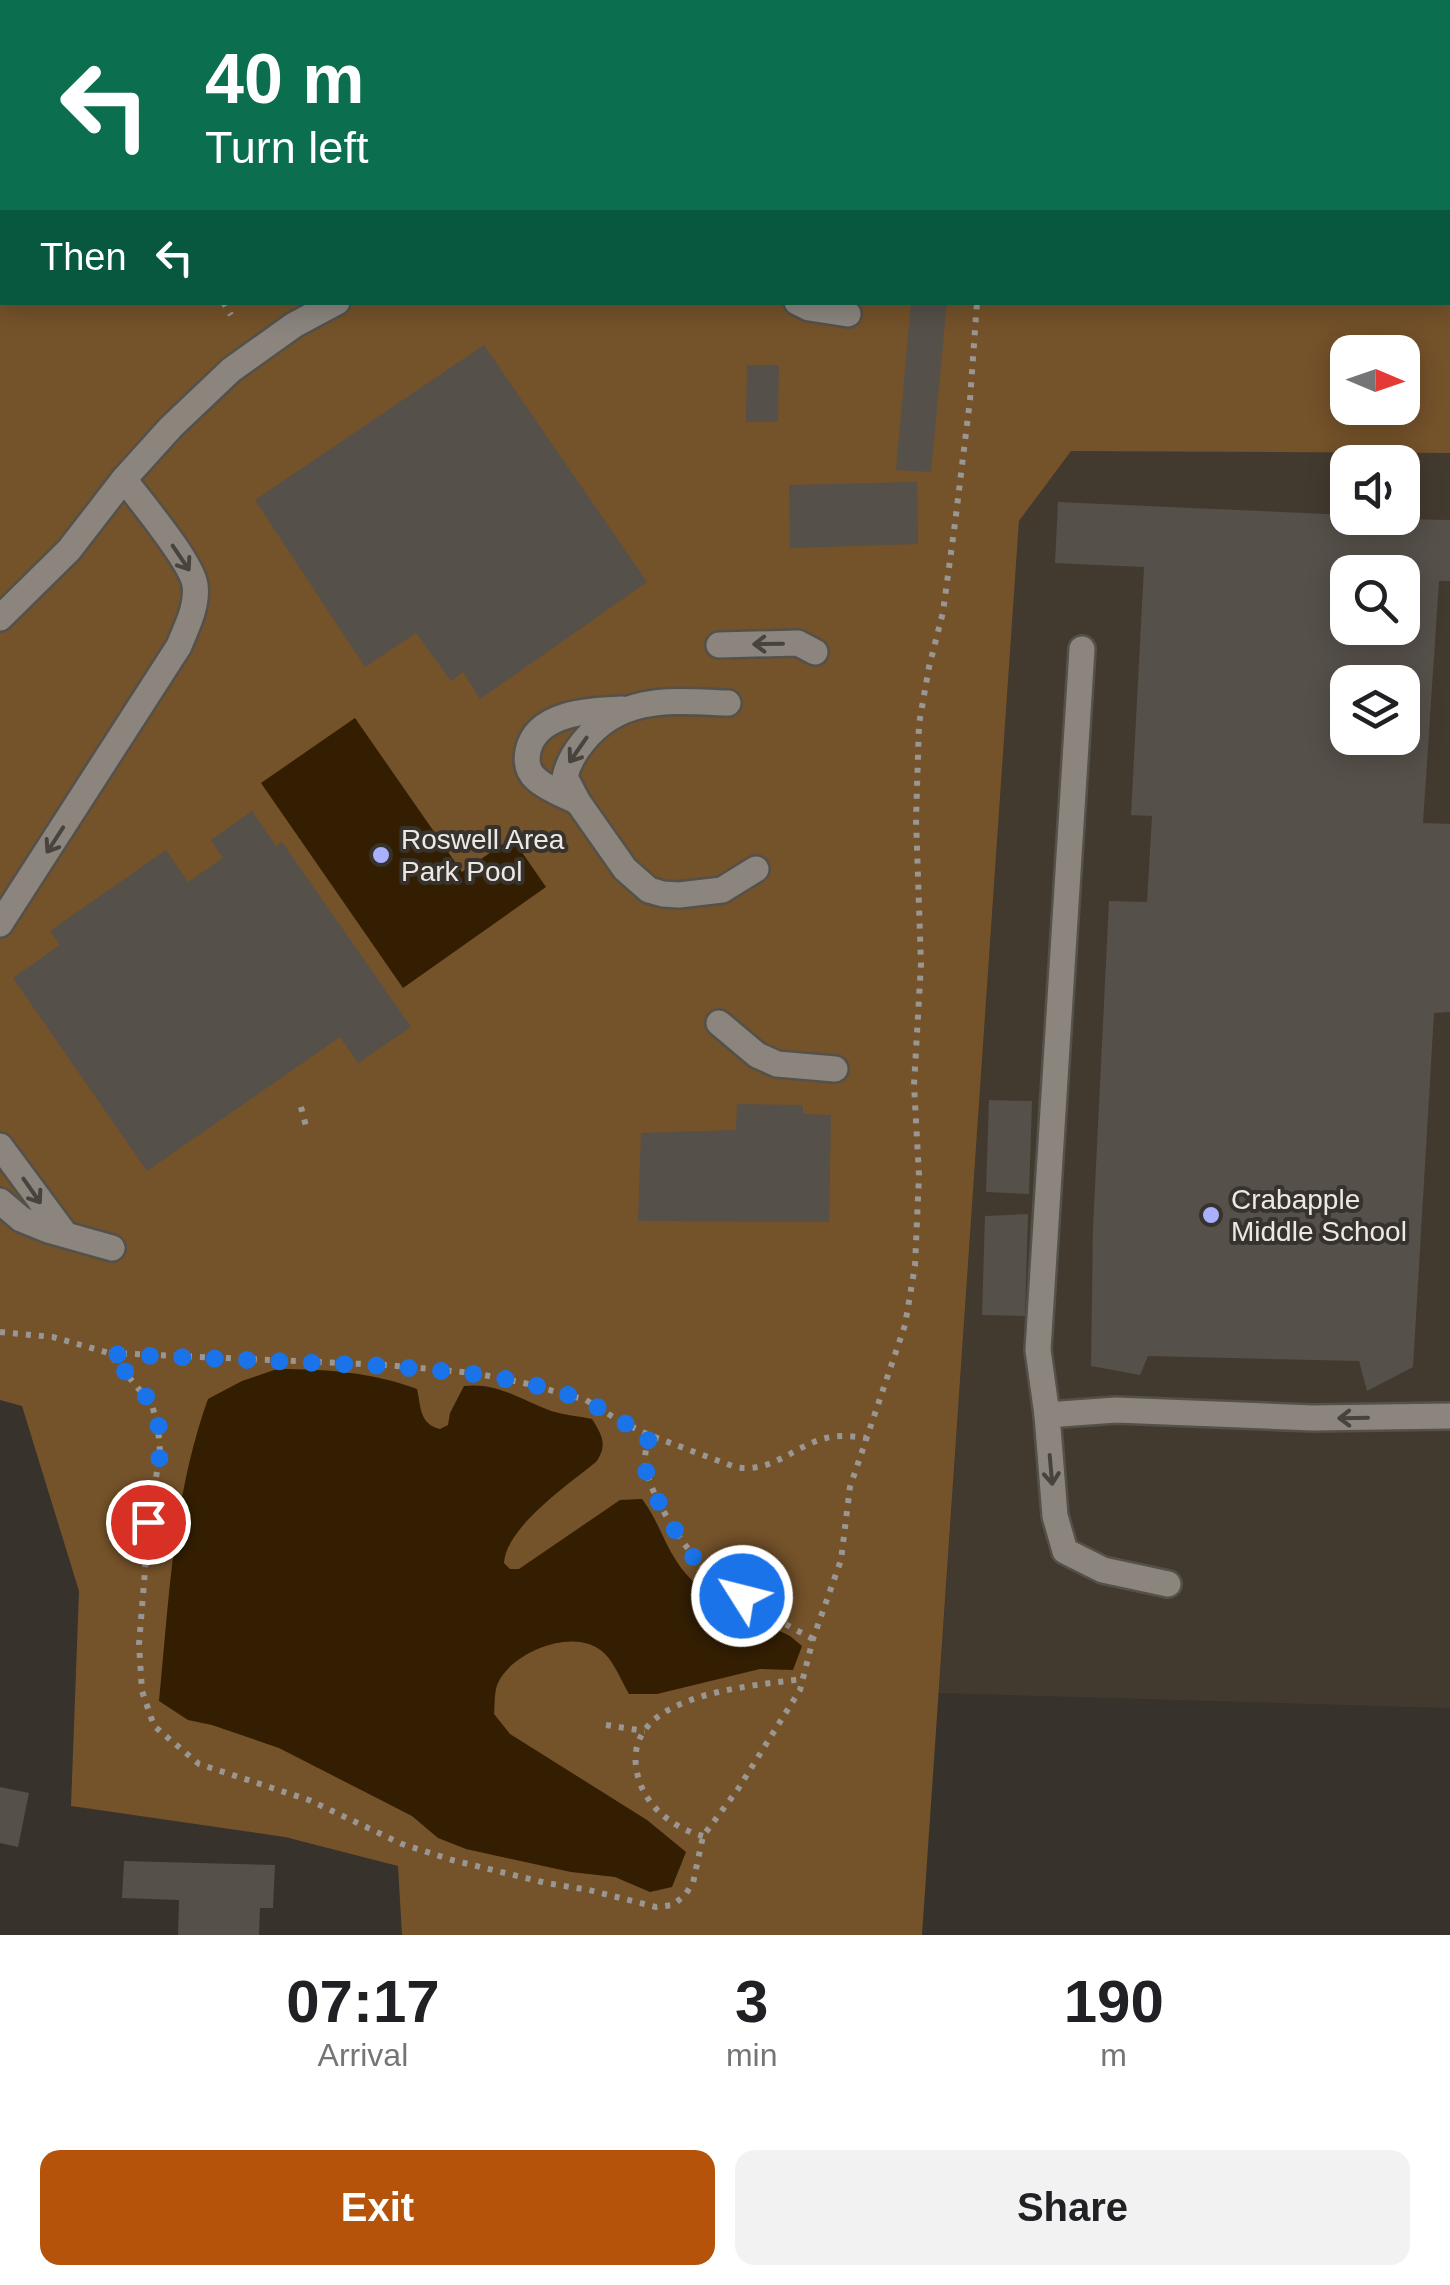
<!DOCTYPE html>
<html lang="en">
<head>
<meta charset="utf-8">
<style>
  body { margin:0; font-family:Arial,sans-serif; background:#f2f2f2; color:#202124; height:100vh; display:flex; flex-direction:column; font-size:38px; white-space:nowrap }
  * { box-sizing:border-box; margin:0 }
  p { font-size:32px; color:#757577 }
  .icon { flex:none; width:55px; height:55px; fill:none; stroke:currentColor; stroke-width:2; stroke-linecap:round; stroke-linejoin:round }
  .map { position:relative; height:1935px; overflow:hidden }
  .panel { display:flex; flex-direction:column; background:#fff; flex:1 }
  .panel>* { flex:none }
  .banner { position:absolute; left:0px; top:0px; width:1450px; height:305px; box-shadow:0 5px 25px #0003; background:#0b6e4f; color:#fff; overflow:hidden }
  .needle { width:65px; rotate:92deg }
  .buttons { position:absolute; left:1330px; top:335px; display:grid; gap:20px }
  .buttons a { display:grid; place-items:center; width:90px; height:90px; border-radius:20px; background:#fff; box-shadow:0 5px 25px #0003; font-size:50px }
  .pin { position:absolute; display:grid; place-items:center; width:85px; height:85px; color:#fff; margin:-42px; border:5px solid #fff; border-radius:50%; box-shadow:0 2px 10px #0007 }
  .me { position:absolute; width:110px; margin:-55px; rotate:306deg; stroke-linejoin:round; filter:drop-shadow(0 0 8px #0008) }
  .turn { display:flex; align-items:center; gap:35px; height:210px; padding:0 40px; font-size:45px }
  .turn .icon { width:130px; height:130px; stroke-width:2.5 }
  .turn b { display:block; font-size:70px; line-height:85px }
  .then { display:flex; align-items:center; height:95px; padding:0 40px; background:#0003; gap:20px; font-size:38px }
  .eta { display:flex; justify-content:space-evenly; align-items:center; height:170px; text-align:center }
  .eta b { font-size:60px; font-weight:600; line-height:70px }
  .cta { display:flex; gap:20px; margin-top:auto; padding:20px 40px }
  .cta a { flex:1; height:115px; border-radius:20px; background:#b45309; color:#fff; font-size:40px; font-weight:600; line-height:115px; text-align:center }
  .cta a+a { background:#f2f2f2; color:#202124 }
  .map>svg:first-child { display:block }
  .built { fill:#433a2f; fill-rule:evenodd }
  .green { fill:#74522a; fill-rule:evenodd }
  .water { fill:#331e02 }
  .building { fill:#56504a; fill-rule:evenodd }
  .lines { fill:none; stroke-linecap:round; stroke-linejoin:round }
  .minor-casing { stroke:#54504a; stroke-width:30 }
  .path { stroke:#9a9691; stroke-width:6; stroke-dasharray:5 8; stroke-linecap:butt }
  .minor { stroke:#8b857e; stroke-width:25 }
  .oneway { stroke:#48433c }
  .route { stroke:#1a73e8; stroke-width:18; stroke-dasharray:0 32.4 }
  .poi-dot { fill:#a9b0fc; stroke:#37322c; stroke-width:4 }
  .labels { text-anchor:middle; stroke-width:8; stroke-linejoin:round; paint-order:stroke }
  .poi-label { font-size:28px; fill:#ece9e5; stroke:#37322c; text-anchor:start }
</style>
</head>
<body>
<div class="map">
<svg width="1450" height="1935" viewBox="0 0 1450 1935">
  <rect width="100%" height="100%" fill="#37322c"/>
  <path class="built" d="M 1071,450 L 1450,453 L 1450,1708 L 939,1693 L 1019,521 ZM 1348,462 L 1402,462 L 1402,518 L 1348,518 ZM 1348,572 L 1402,572 L 1402,628 L 1348,628 ZM 1348,682 L 1402,682 L 1402,738 L 1348,738 Z"/>
  <path class="green" d="M 0,0 L 1450,0 L 1450,453 L 1071,451 L 1019,521 L 922,1935 L 402,1935 L 398,1866 L 285,1837 L 71,1806 L 79,1591 L 22,1406 L 0,1400 ZM 2,2 L 1448,2 L 1448,302 L 2,302 ZM 1348,352 L 1402,352 L 1402,408 L 1348,408 Z"/>
  <g class="water">
    <path d="M 355,718 L 462,872 L 512,838 L 546,887 L 403,988 L 261,783 Z"/>
    <path d="M 277,1369 C 326,1369 371,1372 417,1389 C 421,1406 419,1424 440,1429 L 448,1425 L 450,1413 L 464,1386 C 497,1382 522,1400 551,1411 C 564,1415 578,1416 592,1419 C 602,1435 608,1445 596,1462 C 569,1484 506,1527 504,1563 L 510,1569 L 519,1569 L 620,1500 L 642,1499 C 658,1520 663,1541 677,1562 C 702,1601 751,1616 790,1636 L 802,1646 L 793,1670 L 760,1669 L 657,1694 L 629,1694 C 622,1682 615,1664 605,1654 C 578,1625 512,1651 498,1683 C 494,1691 495,1704 494,1714 L 510,1734 L 647,1820 L 686,1852 L 672,1887 L 650,1892 L 615,1877 L 571,1872 L 466,1849 L 438,1838 L 412,1816 L 279,1748 L 212,1725 L 188,1720 L 159,1701 C 169,1600 173,1496 208,1399 L 242,1381 Z"/>
  </g>
  <g class="building">
    <path d="M 911,302 L 947,302 L 931,472 L 896,470 Z"/>
    <path d="M 484,345 L 647,582 L 480,699 L 463,672 L 451,681 L 416,633 L 365,667 L 255,500 Z"/>
    <path d="M 747,365 L 779,365 L 778,422 L 746,422 Z"/>
    <path d="M 917,482 L 918,544 L 790,548 L 789,485 Z"/>
    <path d="M 1058,502 L 1348,515 L 1348,518 L 1450,520 L 1450,581 L 1439,581 L 1423,823 L 1450,824 L 1450,1012 L 1434,1013 L 1413,1367 L 1367,1391 L 1359,1361 L 1148,1356 L 1140,1375 L 1091,1366 L 1093,1227 L 1109,901 L 1147,902 L 1152,816 L 1131,815 L 1144,567 L 1055,563 ZM 1348,572 L 1402,572 L 1402,628 L 1348,628 ZM 1348,682 L 1402,682 L 1402,738 L 1348,738 Z"/>
    <path d="M 252,811 L 276,846 L 282,842 L 411,1027 L 358,1063 L 340,1037 L 147,1171 L 13,978 L 60,945 L 50,931 L 166,850 L 188,882 L 223,858 L 211,840 Z"/>
    <path d="M 989,1100 L 1032,1101 L 1029,1194 L 986,1192 Z"/>
    <path d="M 737,1104 L 803,1105 L 803,1114 L 831,1115 L 829,1222 L 638,1221 L 641,1133 L 736,1130 Z"/>
    <path d="M 1028,1214 L 1025,1316 L 982,1315 L 985,1216 Z"/>
    <path d="M 0,1787 L 29,1793 L 18,1847 L 0,1843 Z"/>
    <path d="M 124,1861 L 275,1865 L 273,1908 L 260,1908 L 259,1935 L 178,1935 L 179,1900 L 122,1898 Z"/>
  </g>
  <g class="lines">
    <g class="minor-casing">
      <g id="minor">
        <path d="M 996,2 L 996,0"/>
        <path d="M 1448,111 L 1450,110"/>
        <path d="M 797,302 L 809,308 L 848,314"/>
        <path d="M 0,618 L 69,550 L 124,479 L 171,427 L 231,370 L 294,325 L 337,302"/>
        <path d="M 719,645 L 798,643 L 815,652"/>
        <path d="M 728,703 C 673,701 621,694 583,742 C 574,753 568,763 565,777 L 578,802 L 625,869 L 649,890 L 663,894 L 679,895 L 722,890 L 756,869"/>
        <path d="M 578,802 C 564,795 547,789 536,779 C 527,771 526,762 528,751 C 536,712 592,710 622,709"/>
        <path d="M 0,924 L 179,646 C 186,628 198,606 195,585 C 192,562 140,501 124,479"/>
        <path d="M 719,1023 L 757,1055 L 777,1064 L 835,1069"/>
        <path d="M 0,1146 L 65,1234"/>
        <path d="M 0,1201 L 21,1219 L 48,1230 L 112,1248"/>
        <path d="M 1047,1415 L 1038,1350 L 1082,649"/>
        <path d="M 1168,1584 L 1103,1570 L 1065,1551 L 1055,1516 L 1047,1415 L 1116,1410 L 1313,1418 L 1450,1416"/>
      </g>
    </g>
    <g class="path">
      <path d="M 223,302 L 231,315"/>
      <path d="M 301,1107 L 307,1130"/>
      <path d="M 0,1332 L 53,1337 L 109,1353 L 152,1405 L 158,1427 L 160,1452 L 149,1522 L 139,1644 L 142,1691 L 154,1726 L 199,1764 L 309,1800 L 402,1844 L 452,1860 L 546,1883 L 589,1890 L 656,1907 L 673,1905 L 685,1895 L 693,1883 L 703,1836 L 738,1789 L 800,1690 L 813,1639 L 841,1560 L 850,1487 L 905,1325 L 915,1266 L 919,1175 L 914,1085 L 921,964 L 916,819 L 919,724 L 929,667 L 943,612 L 955,523 L 970,400 L 977,302"/>
      <path d="M 109,1353 L 387,1365 L 474,1373 L 524,1383 L 586,1400 L 618,1420 L 649,1435"/>
      <path d="M 813,1639 C 781,1622 748,1604 719,1582 C 693,1562 655,1505 647,1473 C 643,1459 646,1448 649,1435 L 735,1467 C 771,1474 794,1446 826,1438 C 839,1435 853,1436 866,1438"/>
      <path d="M 606,1725 L 645,1731"/>
      <path d="M 703,1836 C 676,1829 650,1810 640,1783 C 609,1694 747,1687 802,1679"/>
    </g>
    <use href="#minor" class="minor"/>
  </g>
  <defs><path id="oneway-shaft" d="M-6 0H5M1.5-3L5.5 0L1.5 3" fill="none" stroke-width="1.6" stroke-linecap="round" stroke-linejoin="round" transform="scale(2.5)"/></defs>
  <g class="oneway">
    <use href="#oneway-shaft" transform="translate(181 558) rotate(56)"/>
    <use href="#oneway-shaft" transform="translate(768 644) rotate(179)"/>
    <use href="#oneway-shaft" transform="translate(578 750) rotate(125)"/>
    <use href="#oneway-shaft" transform="translate(55 840) rotate(123)"/>
    <use href="#oneway-shaft" transform="translate(32 1191) rotate(55)"/>
    <use href="#oneway-shaft" transform="translate(1353 1418) rotate(179)"/>
    <use href="#oneway-shaft" transform="translate(1051 1470) rotate(85)"/>
  </g>
  <g class="lines">
    <path class="route" d="M 148,1522 C 154,1486 171,1437 150,1403 C 140,1385 122,1369 109,1354 L 387,1366 L 474,1374 L 524,1382 L 586,1400 L 618,1420 L 650,1435 C 646,1446 644,1454 645,1466 C 649,1493 685,1549 703,1569 C 714,1581 729,1588 742,1596"/>
  </g>
  <g class="poi-dot">
    <circle cx="381" cy="855" r="10"/>
    <circle cx="1211" cy="1215" r="10"/>
  </g>
  <g class="labels">
    <g class="poi-label">
      <text x="401" y="849">Roswell Area<tspan x="401" dy="32">Park Pool</tspan></text>
      <text x="1231" y="1209">Crabapple<tspan x="1231" dy="32">Middle School</tspan></text>
    </g>
  </g>
</svg>
<div class="buttons">
<a><svg class="needle" viewBox="-14 -14 28 28"><path d="M0-13l5 13h-10z" fill="#e53935"/><path d="M0 13l5-13h-10z" fill="#757577"/></svg></a>
<a><svg class="icon" aria-label="sound" viewBox="0 0 24 24"><path d="M4 9h4l5-4v14l-5-4H4zM17 9q2 3 0 6"/></svg></a>
<a><svg class="icon" aria-label="search" viewBox="0 0 24 24"><circle cx="10" cy="10" r="6"/><path d="M15 15l6 6"/></svg></a>
<a><svg class="icon" aria-label="layers" viewBox="0 0 24 24"><path d="M12 4l9 5-9 5-9-5zM3 14l9 5 9-5"/></svg></a>
</div>
<div class="pin" style="left:148px;top:1522px;background:#d93025"><svg class="icon" aria-label="arrive" viewBox="0 0 24 24"><path d="M6 21V4h12l-3 4 3 4H6"/></svg></div>
<svg class="me" style="left:742px;top:1596px" viewBox="-20 -20 40 40"><circle r="17" fill="#1a73e8" stroke="#fff" stroke-width="3"/><path d="M0-11L8 9 0 5-8 9z" fill="#fff"/></svg>
<div class="banner">
<div class="turn"><svg class="icon" aria-label="left" viewBox="0 0 24 24"><path d="M17 20v-9H6M10 6l-5 5 5 5"/></svg><div><b>40 m</b>Turn left</div></div>
<div class="then">Then<svg class="icon" aria-label="left" viewBox="0 0 24 24"><path d="M17 20v-9H6M10 6l-5 5 5 5"/></svg></div>
</div>
</div>
<section class="panel">
<div class="eta">
<div><b>07:17</b><p>Arrival</p></div>
<div><b>3</b><p>min</p></div>
<div><b>190</b><p>m</p></div>
</div>
<div class="cta"><a>Exit</a><a>Share</a></div>
</section>
</body>
</html>
